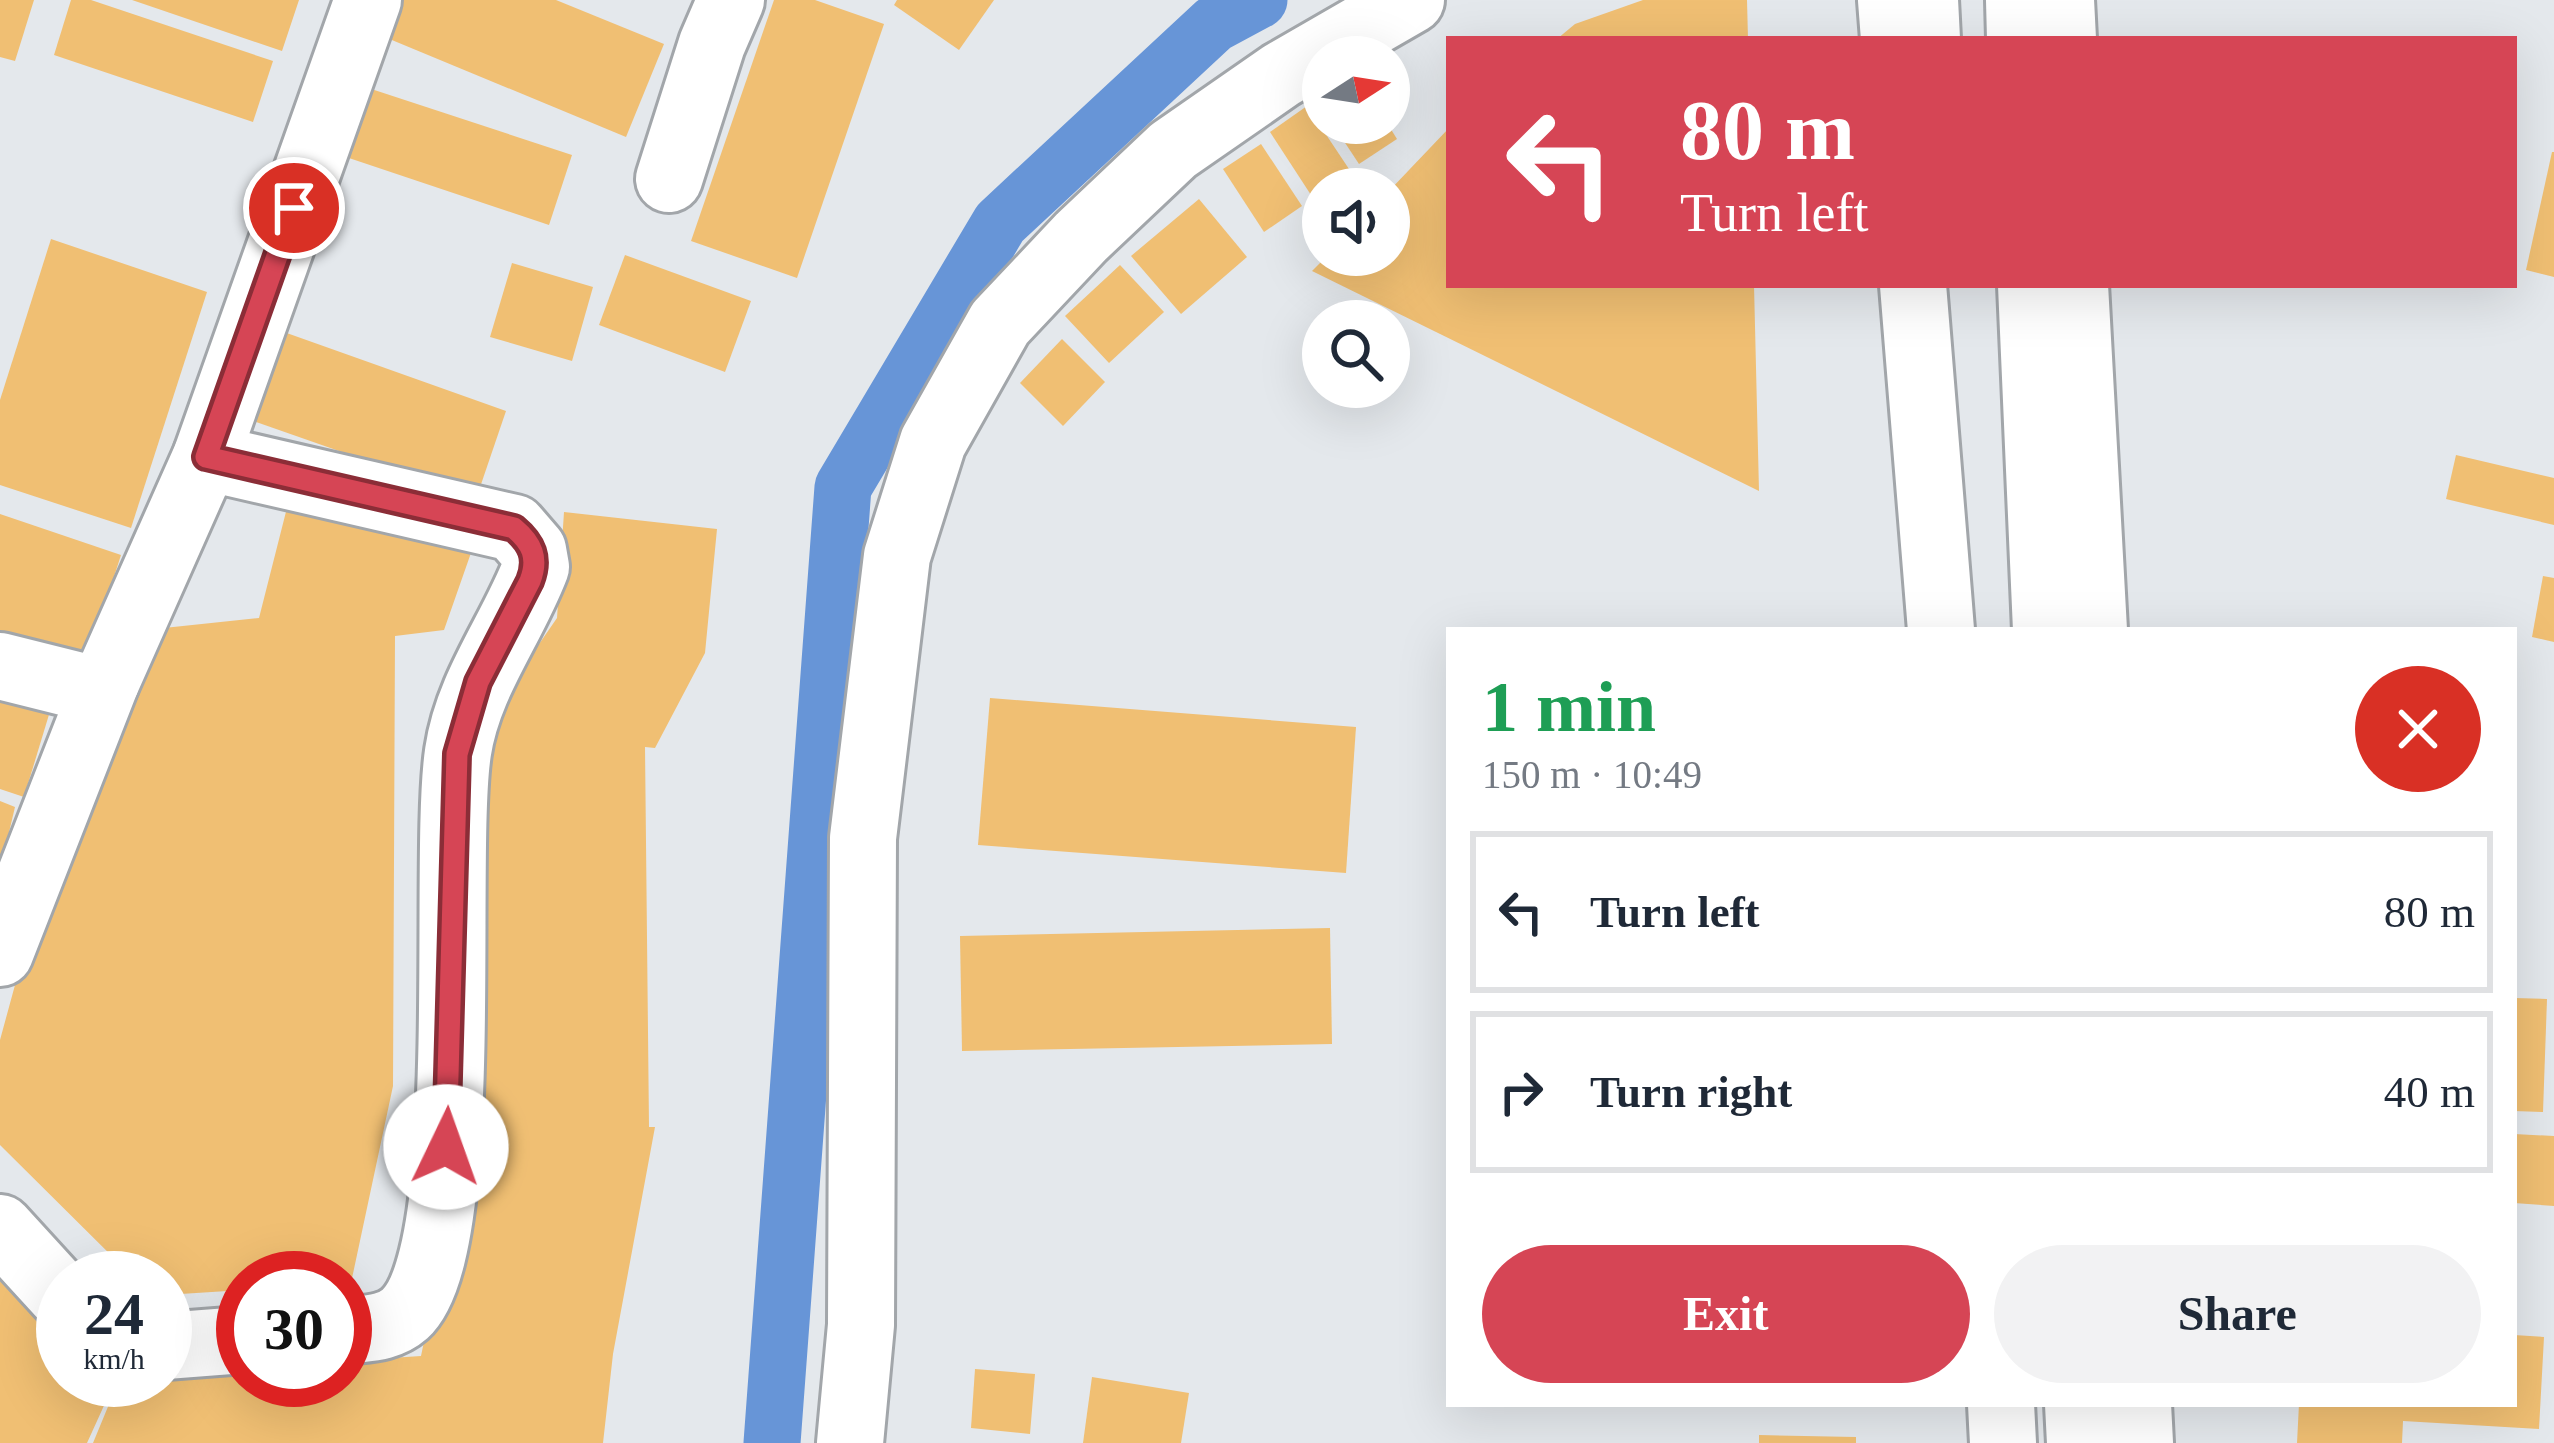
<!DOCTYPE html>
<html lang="en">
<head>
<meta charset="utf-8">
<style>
  body { margin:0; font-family:"Times New Roman",serif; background:#f2f2f3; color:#1f2937; height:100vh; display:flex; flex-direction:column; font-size:45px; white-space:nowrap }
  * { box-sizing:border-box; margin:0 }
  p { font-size:39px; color:#747a83 }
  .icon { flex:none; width:66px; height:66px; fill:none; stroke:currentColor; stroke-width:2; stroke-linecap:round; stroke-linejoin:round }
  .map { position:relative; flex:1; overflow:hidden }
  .details { position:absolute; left:1446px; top:627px; width:1071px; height:780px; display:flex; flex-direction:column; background:#fff; border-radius:0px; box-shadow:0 12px 48px #0002 }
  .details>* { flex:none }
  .banner { position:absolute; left:1446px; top:36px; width:1071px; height:252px; border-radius:0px; box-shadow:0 12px 48px #0002; background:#d64555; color:#fff; overflow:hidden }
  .needle { width:78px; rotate:78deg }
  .controls { position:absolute; left:1302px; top:36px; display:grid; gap:24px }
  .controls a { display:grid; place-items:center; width:108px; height:108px; border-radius:50%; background:#fff; box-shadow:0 12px 48px #0002; font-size:60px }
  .speed { position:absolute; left:36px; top:1251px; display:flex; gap:24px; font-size:60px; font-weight:700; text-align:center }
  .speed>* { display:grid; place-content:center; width:156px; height:156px; border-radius:50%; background:#fff; box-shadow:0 12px 48px #0002; line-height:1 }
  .speed small { font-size:30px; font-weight:400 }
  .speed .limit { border:18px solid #d22; background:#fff; color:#111 }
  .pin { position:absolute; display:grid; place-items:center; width:102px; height:102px; color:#fff; margin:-51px; border:6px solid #fff; border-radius:50%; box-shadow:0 3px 12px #0007 }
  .me { position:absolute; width:132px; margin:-66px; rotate:3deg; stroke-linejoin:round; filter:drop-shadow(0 0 9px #0008) }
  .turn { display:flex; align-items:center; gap:42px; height:252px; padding:0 36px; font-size:54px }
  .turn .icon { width:156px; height:156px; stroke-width:2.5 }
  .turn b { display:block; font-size:84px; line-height:102px }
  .round { display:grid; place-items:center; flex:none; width:126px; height:126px; border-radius:63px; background:#f2f2f3 }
  .summary { display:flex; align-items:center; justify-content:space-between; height:204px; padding:0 36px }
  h1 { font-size:72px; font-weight:800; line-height:90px; color:#1e9e55 }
  .button { display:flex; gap:24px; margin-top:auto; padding:24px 36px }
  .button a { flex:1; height:138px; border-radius:72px; background:#d64555; color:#fff; font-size:48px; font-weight:800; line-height:138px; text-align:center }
  .button a+a { background:#f2f2f3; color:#1f2937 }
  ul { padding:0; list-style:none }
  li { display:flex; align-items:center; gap:36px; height:162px; margin:0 24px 18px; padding:0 12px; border:6px solid #e0e1e3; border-radius:0px }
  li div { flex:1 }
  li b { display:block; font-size:45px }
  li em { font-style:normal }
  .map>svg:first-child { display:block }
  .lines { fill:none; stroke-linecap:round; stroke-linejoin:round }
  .canal { stroke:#6795d7; stroke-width:57 }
  .building { fill:#f0bf73 }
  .minor-casing { stroke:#a2a6aa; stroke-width:72 }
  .major-casing { stroke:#a2a6aa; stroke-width:72 }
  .highway-casing { stroke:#a2a6aa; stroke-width:72 }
  .minor { stroke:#fff; stroke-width:66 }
  .major { stroke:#fff; stroke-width:66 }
  .highway { stroke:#fff; stroke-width:66 }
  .route-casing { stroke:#8b2d37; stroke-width:30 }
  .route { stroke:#d64555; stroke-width:21 }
</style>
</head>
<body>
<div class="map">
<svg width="2554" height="1443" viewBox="0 0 2554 1443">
  <rect width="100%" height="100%" fill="#e4e8ec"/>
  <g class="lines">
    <path class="canal" d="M 772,1443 L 843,487 L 1000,223 L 1214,24 L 1259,0"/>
  </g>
  <g class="building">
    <path d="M 0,0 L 34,0 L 15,61 L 0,57 Z"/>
    <path d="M 71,0 L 91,0 L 273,61 L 253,122 L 54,55 Z"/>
    <path d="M 132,0 L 299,0 L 282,51 Z"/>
    <path d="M 403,0 L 556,0 L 664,44 L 626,137 L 387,38 Z"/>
    <path d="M 774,0 L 815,0 L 884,24 L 797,278 L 691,241 Z"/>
    <path d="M 897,0 L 994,0 L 959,50 L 894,5 Z"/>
    <path d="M 1643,0 L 1747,0 L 1748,39 L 1557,39 L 1575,24 Z"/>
    <path d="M 353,83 L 572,155 L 549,225 L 331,152 Z"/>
    <path d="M 1307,106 L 1349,169 L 1311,195 L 1270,132 Z"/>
    <path d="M 1332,123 L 1387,123 L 1397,139 L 1359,164 Z"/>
    <path d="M 1449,128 L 1449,285 L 1754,285 L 1759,491 L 1312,271 L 1328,255 L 1389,255 L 1389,191 Z"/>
    <path d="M 1261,144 L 1302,206 L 1264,232 L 1223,169 Z"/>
    <path d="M 2552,152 L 2554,152 L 2554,277 L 2526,270 Z"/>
    <path d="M 1199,199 L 1247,257 L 1181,314 L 1131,256 Z"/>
    <path d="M 51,239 L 207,292 L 131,528 L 0,485 L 0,400 Z"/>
    <path d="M 625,255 L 751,301 L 725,372 L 599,325 Z"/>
    <path d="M 512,263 L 593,287 L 572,361 L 490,337 Z"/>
    <path d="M 1120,265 L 1164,312 L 1109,363 L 1065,316 Z"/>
    <path d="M 267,326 L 506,411 L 476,499 L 236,415 Z"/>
    <path d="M 1062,339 L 1105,382 L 1063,426 L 1020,383 Z"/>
    <path d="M 2456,455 L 2554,478 L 2554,525 L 2446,499 Z"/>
    <path d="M 290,496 L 479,530 L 444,630 L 395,636 L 393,1086 L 351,1283 L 345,1283 L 345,1278 L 243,1278 L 243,1290 L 165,1295 L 165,1278 L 134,1278 L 0,1145 L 0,1040 L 42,886 L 145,630 L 259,618 Z"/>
    <path d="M 564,512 L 717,529 L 705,653 L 655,748 L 645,747 L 649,1127 L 655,1127 L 613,1354 L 603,1443 L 93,1443 L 119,1380 L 165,1380 L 165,1368 L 243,1367 L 243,1380 L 345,1380 L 345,1361 L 421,1356 L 462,1159 L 481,728 L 557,618 Z"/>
    <path d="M 0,514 L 121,555 L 85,667 L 0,639 Z"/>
    <path d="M 2543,576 L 2554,578 L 2554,642 L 2532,637 Z"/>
    <path d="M 0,692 L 51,708 L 24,797 L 0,789 Z"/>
    <path d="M 990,698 L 1356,727 L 1346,873 L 978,845 Z"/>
    <path d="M 0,801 L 15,807 L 2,862 L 0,862 Z"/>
    <path d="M 1330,928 L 1332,1044 L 962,1051 L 960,936 Z"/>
    <path d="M 2514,998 L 2547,999 L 2543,1112 L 2514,1111 Z"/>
    <path d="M 2514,1134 L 2554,1136 L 2554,1206 L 2514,1203 Z"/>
    <path d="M 0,1281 L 63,1341 L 63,1380 L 104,1380 L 112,1388 L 87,1443 L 0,1443 Z"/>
    <path d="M 2514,1335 L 2544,1337 L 2539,1429 L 2403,1421 L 2402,1443 L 2297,1443 L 2299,1404 L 2514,1404 Z"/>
    <path d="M 975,1369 L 1035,1374 L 1030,1434 L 971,1428 Z"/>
    <path d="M 1092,1377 L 1189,1393 L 1181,1443 L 1083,1443 Z"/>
    <path d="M 1759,1435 L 1856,1437 L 1856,1443 L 1759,1443 Z"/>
  </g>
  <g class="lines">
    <g class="minor-casing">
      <g id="minor">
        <path d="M 669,179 L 712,44 L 731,0"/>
        <path d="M 206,457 L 514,528 L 533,550 L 536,567 C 512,630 468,684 458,752 C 442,859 474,1251 405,1314 C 388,1329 367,1328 345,1331"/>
        <path d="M 0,666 L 84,687 L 106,682"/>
        <path d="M 0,953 L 106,682 L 206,457 L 368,0"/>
        <path d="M 0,1228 L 63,1297"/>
        <path d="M 165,1346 L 243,1340"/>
        <path d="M 850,1443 L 861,1325 L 863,838 L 897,556 L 933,442 L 1000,323 L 1081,237 L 1173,150 L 1281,75 L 1411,0"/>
      </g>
    </g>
    <g class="major-casing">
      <g id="major">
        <path d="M 1925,0 L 1927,39"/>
        <path d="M 2019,0 L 2020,39"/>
        <path d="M 2031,285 L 2046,630"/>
        <path d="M 2078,1404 L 2080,1443"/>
      </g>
    </g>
    <g class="highway-casing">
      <g id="highway">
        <path d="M 1891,0 L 1894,39"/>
        <path d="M 2061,0 L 2063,39"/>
        <path d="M 1913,285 L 1941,630"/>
        <path d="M 2075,285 L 2094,630"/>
        <path d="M 2001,1404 L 2003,1443"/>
        <path d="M 2138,1404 L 2140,1443"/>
      </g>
    </g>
    <use href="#minor" class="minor"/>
    <use href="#major" class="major"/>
    <use href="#highway" class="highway"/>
  </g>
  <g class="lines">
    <g class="route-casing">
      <path id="route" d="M 294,208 L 206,457 L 514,528 C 532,543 539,558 530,581 L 478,682 L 457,754 L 446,1147"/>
    </g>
    <use href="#route" class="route"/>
  </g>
</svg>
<div class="controls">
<a><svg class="needle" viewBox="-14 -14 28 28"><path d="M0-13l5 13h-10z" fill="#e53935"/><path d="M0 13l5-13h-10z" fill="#747a83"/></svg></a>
<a><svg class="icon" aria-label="sound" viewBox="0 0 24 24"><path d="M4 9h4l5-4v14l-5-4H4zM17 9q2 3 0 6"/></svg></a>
<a><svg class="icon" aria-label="search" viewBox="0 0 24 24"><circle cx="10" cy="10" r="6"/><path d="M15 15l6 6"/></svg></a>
</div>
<div class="speed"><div>24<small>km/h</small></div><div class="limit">30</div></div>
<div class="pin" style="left:294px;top:208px;background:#d93025"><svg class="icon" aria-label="arrive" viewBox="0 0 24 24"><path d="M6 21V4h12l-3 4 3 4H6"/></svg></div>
<svg class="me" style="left:446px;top:1147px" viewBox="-20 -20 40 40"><circle r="19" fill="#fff"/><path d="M0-13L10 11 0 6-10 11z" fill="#d64555"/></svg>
<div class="banner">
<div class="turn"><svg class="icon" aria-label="left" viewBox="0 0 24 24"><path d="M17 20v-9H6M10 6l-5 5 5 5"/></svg><div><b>80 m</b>Turn left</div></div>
</div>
<section class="details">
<div class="summary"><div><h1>1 min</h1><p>150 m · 10:49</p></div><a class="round" style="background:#d93025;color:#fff"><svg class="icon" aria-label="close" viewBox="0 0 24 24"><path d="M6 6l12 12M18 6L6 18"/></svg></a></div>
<ul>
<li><svg class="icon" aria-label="left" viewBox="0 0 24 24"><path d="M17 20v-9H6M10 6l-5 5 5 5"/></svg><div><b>Turn left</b></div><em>80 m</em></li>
<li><svg class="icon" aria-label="right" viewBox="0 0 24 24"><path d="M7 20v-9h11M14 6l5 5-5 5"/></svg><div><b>Turn right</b></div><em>40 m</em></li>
</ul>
<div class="button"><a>Exit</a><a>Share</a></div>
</section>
</div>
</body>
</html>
